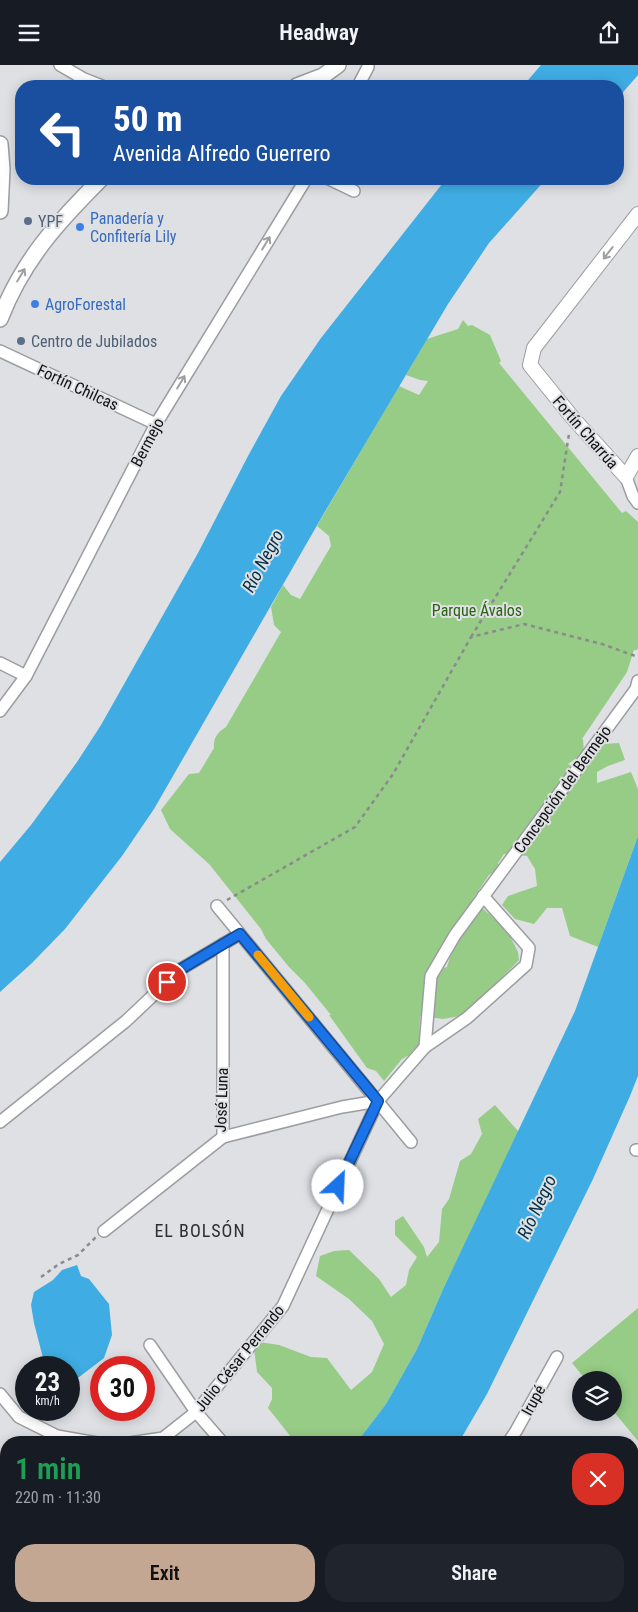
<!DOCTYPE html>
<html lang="en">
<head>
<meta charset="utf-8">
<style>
  body { margin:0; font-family:"Roboto Condensed",sans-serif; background:#20242c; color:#f1f3f6; height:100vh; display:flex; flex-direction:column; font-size:19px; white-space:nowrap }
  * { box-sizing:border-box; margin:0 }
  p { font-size:16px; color:#9ea1a6 }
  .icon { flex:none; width:28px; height:28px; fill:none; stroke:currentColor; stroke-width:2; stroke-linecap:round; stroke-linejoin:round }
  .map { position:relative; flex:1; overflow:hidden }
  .drawer { position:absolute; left:0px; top:1371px; width:639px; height:176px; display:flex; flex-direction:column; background:#171b24; border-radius:20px 20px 0 0; box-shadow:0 2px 12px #0003 }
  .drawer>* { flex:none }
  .guide { position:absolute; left:15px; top:15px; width:609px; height:105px; border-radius:20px; box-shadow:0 2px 12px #0003; background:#1a4fa0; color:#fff; overflow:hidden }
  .fabs { position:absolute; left:572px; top:1306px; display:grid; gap:10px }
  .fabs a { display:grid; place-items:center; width:50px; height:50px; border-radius:50%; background:#171b24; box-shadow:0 2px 12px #0003; font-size:25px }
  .speed { position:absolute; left:15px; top:1291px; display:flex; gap:10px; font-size:25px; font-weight:700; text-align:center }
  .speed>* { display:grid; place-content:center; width:65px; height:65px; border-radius:50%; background:#171b24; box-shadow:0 2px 12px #0003; line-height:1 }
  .speed small { font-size:12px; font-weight:400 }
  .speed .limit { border:8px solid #d22; background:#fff; color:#111 }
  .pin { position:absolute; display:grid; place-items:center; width:42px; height:42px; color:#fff; margin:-21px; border:2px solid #fff; border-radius:50%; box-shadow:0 1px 5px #0007 }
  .me { position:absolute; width:55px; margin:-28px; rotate:25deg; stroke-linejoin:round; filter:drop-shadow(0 0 4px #0008) }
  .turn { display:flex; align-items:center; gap:18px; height:105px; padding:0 15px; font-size:22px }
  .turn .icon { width:65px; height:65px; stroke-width:2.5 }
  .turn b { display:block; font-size:35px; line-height:42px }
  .round { display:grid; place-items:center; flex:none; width:52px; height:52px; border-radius:20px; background:#20242c }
  .overview { display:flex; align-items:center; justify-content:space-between; height:85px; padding:0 15px }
  h1 { font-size:30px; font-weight:600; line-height:38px; color:#1e9e55 }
  .action { display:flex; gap:10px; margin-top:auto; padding:10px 15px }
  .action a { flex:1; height:58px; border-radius:20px; background:#c4a793; color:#111; font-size:20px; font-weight:600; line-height:58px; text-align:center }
  .action a+a { background:#20242c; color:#f1f3f6 }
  header { display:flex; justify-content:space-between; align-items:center; height:65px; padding:0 15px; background:#171b24; font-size:22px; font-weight:600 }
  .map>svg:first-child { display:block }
  .green { fill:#96cc85 }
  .water { fill:#3fade4 }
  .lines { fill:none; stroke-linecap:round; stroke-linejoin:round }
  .service-casing { stroke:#9c9da1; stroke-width:8 }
  .minor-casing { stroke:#9c9da1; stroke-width:14 }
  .tertiary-casing { stroke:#9c9da1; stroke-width:16 }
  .secondary-casing { stroke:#9c9da1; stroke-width:18 }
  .path { stroke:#8b8b8e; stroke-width:2.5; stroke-dasharray:4 4; stroke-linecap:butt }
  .service { stroke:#fff; stroke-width:5.5 }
  .minor { stroke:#fff; stroke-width:11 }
  .tertiary { stroke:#fff; stroke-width:14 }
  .secondary { stroke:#fff; stroke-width:15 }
  .oneway { stroke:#9f9fa0 }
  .route-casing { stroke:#114b97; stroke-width:12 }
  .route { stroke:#1a73e8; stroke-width:9 }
  .slow { stroke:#f59e0b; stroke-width:9 }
  .service-dot { fill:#5c6f8a; stroke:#dfe0e4; stroke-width:2 }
  .shop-dot { fill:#3f7fe0; stroke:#dfe0e4; stroke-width:2 }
  .labels { text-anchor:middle; stroke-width:4; stroke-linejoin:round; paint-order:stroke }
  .shop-label { font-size:16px; fill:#366cbe; stroke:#dfe0e4; text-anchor:start }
  .service-label { font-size:16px; fill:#4e5e75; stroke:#dfe0e4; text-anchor:start }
  .street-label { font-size:16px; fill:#101012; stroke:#dfe0e4 }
  .park-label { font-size:16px; fill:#296210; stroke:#dfe0e4 }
  .water-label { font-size:18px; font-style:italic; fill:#003148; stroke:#dfe0e4 }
  .neighbourhood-label { font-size:18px; letter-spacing:1px; fill:#2f2f33; stroke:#dfe0e4 }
</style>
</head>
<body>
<header><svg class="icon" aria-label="menu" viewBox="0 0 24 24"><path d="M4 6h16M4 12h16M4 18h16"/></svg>Headway<svg class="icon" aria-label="share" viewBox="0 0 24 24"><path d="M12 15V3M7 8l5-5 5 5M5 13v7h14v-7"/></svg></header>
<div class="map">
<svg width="638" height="1547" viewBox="0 0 638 1547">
  <rect width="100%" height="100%" fill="#dfe0e4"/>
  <g class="green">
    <path d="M 463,255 L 468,261 L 472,260 L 490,270 L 501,296 L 499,298 L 622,448 L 626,446 L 638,457 L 638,583 L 637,585 L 634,585 L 627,607 L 582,674 L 583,674 L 584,688 L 568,699 L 575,703 L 600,679 L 619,678 L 625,695 L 608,701 L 597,707 L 597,718 L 631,707 L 638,724 L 638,771 L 598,882 L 570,871 L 562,843 L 547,843 L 534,859 L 515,854 L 502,840 L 508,831 L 537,821 L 535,804 L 527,791 L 504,789 L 498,798 L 498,805 L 489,810 L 436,889 L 428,907 L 447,902 L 453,882 L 465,858 L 482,843 L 506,863 L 518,887 L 519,895 L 466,950 L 443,954 L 420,951 L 419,979 L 409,990 L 402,994 L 384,1016 L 376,1006 L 367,1003 L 329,950 L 331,950 L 305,918 L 289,902 L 266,874 L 261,864 L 209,799 L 170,764 L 161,745 L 189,709 L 199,708 L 214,683 C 213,673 218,667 226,662 L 281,567 L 274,560 L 271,542 L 283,520 L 291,530 L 300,534 L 331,481 L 329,471 L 317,461 L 399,321 L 419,330 L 428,316 L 420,315 L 406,310 L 427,274 L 458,264 Z"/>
    <path d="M 495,1040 L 519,1067 L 444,1222 L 417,1284 L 386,1339 L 357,1377 L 295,1377 L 268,1343 L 272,1334 L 272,1323 L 257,1307 L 253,1276 L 279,1280 L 311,1292 L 327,1293 L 351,1325 L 372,1307 L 384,1279 L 372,1256 L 349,1234 L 316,1211 L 320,1191 L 334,1186 L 349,1185 L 379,1214 L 391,1232 L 406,1220 L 409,1205 L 417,1192 L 395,1170 L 395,1156 L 403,1151 L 424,1182 L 427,1192 L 439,1177 L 442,1144 L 449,1134 L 460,1096 L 471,1089 L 482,1069 L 478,1054 Z"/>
    <path d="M 638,1243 L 638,1376 L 614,1347 L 614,1315 L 586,1315 L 572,1298 Z"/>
    <path d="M 61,1541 L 151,1541 C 130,1547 82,1547 61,1541 Z"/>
  </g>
  <g class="water">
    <path d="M 541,0 L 638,0 L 638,10 L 618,33 L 618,21 L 523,21 Z"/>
    <path d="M 446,114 L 546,114 L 489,178 L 448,239 L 323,450 L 154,744 L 122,791 L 65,864 L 32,898 L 0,927 L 0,797 L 31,760 L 77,697 L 101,660 L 198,488 L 248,391 L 281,331 L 321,273 Z"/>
    <path d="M 638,771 L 638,1011 L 630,1031 L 593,1114 L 487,1329 L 459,1377 L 357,1377 L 386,1339 L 417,1284 L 444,1222 L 575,946 Z"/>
    <path d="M 77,1200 L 81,1211 L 89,1214 L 109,1239 L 112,1270 L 104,1293 L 74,1316 L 69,1315 L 69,1302 L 52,1302 L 43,1293 L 34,1258 L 31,1240 L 34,1227 L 53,1215 L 62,1205 Z"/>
    <path d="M 638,1459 L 638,1518 L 632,1516 L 633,1460 Z"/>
    <path d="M 0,1502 L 6,1507 L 6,1541 L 61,1541 L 82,1547 L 0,1547 Z"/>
    <path d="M 151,1541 L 343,1541 L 337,1547 L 115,1547 Z"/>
  </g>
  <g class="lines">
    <g class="service-casing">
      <path id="service" d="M 632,1435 L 638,1429"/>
    </g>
    <g class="minor-casing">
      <g id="minor">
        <path d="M 60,0 L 84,14 L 102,21"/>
        <path d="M 358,21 L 368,2"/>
        <path d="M 329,114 L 354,126"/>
        <path d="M 0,286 L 156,359"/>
        <path d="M 626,412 L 633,431 L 638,438"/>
        <path d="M 0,598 L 26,611"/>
        <path d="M 0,646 L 26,611 L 156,359 L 306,114"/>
        <path d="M 217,841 L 411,1077"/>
        <path d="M 425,982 L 467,953 L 526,900 L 529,883 L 483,831"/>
        <path d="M 0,1057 L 126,956 L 181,904 L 240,869"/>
        <path d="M 223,1072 L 223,879"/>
        <path d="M 636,1085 L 638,1085"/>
        <path d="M 104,1166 L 223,1072 L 342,1042 L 378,1036"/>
        <path d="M 150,1280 L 196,1347 L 223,1378"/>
        <path d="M 0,1329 L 19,1352 L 57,1371 L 97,1378"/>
        <path d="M 130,1378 L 163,1373 L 196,1347 L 283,1241 L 378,1036 L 425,982 L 431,911 L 455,870 L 636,624 L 638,616"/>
        <path d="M 508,1378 L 516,1366 L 557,1292"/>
        <path d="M 632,1536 L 638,1537"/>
        <path d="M 371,1547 L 377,1541"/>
        <path d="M 490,1547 L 491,1541"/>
      </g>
    </g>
    <g class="tertiary-casing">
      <path id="tertiary" d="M 638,149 L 534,283 L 530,300 L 572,352 L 626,412 L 638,391"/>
    </g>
    <g class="secondary-casing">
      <g id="secondary">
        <path d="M 297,21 L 323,11 L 338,0"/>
        <path d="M 0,79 L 2,104 L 0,146"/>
        <path d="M 0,254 C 23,195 57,158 101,114"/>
      </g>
    </g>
    <g class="path">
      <path d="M 471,572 L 560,427 L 569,369"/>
      <path d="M 227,835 L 355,762 L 393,709 L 471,572 L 524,559 L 602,579 L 638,592"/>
      <path d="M 41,1212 L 59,1199 L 78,1190 L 96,1172"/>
    </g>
    <use href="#service" class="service"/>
    <use href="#minor" class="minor"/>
    <use href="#tertiary" class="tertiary"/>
    <use href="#secondary" class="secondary"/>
  </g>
  <defs><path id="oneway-shaft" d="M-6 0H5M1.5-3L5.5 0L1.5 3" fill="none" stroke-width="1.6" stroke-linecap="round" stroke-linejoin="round" transform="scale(1.25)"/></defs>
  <g class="oneway">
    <use href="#oneway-shaft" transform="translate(266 178) rotate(-59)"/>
    <use href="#oneway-shaft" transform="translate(608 188) rotate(128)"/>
    <use href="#oneway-shaft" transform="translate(21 210) rotate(-59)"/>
    <use href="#oneway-shaft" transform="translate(181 317) rotate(-59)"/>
  </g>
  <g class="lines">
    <g class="route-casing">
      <path id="route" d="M 167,917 L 181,904 L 240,869 L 378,1036 L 338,1121"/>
    </g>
    <use href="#route" class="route"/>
    <path class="slow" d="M 258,890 L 309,952"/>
  </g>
  <g class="service-dot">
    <circle cx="28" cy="156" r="5"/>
    <circle cx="21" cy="276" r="5"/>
  </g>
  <g class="shop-dot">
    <circle cx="80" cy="162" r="5"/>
    <circle cx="35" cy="239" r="5"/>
  </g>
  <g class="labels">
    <g class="shop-label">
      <text x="90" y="159">Panadería y<tspan x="90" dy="18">Confitería Lily</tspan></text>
      <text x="45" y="245">AgroForestal</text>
    </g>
    <g class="service-label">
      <text x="38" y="162">YPF</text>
      <text x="31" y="282">Centro de Jubilados</text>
    </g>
    <g class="street-label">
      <text transform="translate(78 322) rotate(25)" y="6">Fortín Chilcas</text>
      <text transform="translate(586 367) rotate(49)" y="6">Fortín Charrúa</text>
      <text transform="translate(147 377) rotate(-62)" y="6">Bermejo</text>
      <text transform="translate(562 724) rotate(-54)" y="6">Concepción del Bermejo</text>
      <text transform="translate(221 1035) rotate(-88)" y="6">José Luna</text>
      <text transform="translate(239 1293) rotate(-51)" y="6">Julio César Perrando</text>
      <text transform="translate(533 1335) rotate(-61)" y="6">Irupé</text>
    </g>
    <g class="park-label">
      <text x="477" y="551">Parque Ávalos</text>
    </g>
    <g class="water-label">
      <text transform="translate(263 496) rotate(-62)" y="6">Río Negro</text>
      <text transform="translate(537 1142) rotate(-65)" y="6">Río Negro</text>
    </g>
    <g class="neighbourhood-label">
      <text x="200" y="1172">EL BOLSÓN</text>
    </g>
  </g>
</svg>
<div class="fabs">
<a><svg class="icon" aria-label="layers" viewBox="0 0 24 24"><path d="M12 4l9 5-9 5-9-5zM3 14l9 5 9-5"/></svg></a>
</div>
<div class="speed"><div>23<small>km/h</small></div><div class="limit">30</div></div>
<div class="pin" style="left:167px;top:917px;background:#d93025"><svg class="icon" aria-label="arrive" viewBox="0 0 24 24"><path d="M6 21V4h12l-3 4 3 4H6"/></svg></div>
<svg class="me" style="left:338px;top:1121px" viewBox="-20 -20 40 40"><circle r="19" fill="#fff"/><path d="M0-13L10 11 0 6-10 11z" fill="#1a73e8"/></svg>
<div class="guide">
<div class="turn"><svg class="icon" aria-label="left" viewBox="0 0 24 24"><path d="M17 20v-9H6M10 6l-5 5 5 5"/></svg><div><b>50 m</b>Avenida Alfredo Guerrero</div></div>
</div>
<section class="drawer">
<div class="overview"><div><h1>1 min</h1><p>220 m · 11:30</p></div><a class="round" style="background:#d93025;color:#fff"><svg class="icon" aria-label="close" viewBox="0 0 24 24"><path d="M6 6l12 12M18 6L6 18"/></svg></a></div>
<div class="action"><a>Exit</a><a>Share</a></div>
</section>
</div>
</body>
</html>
